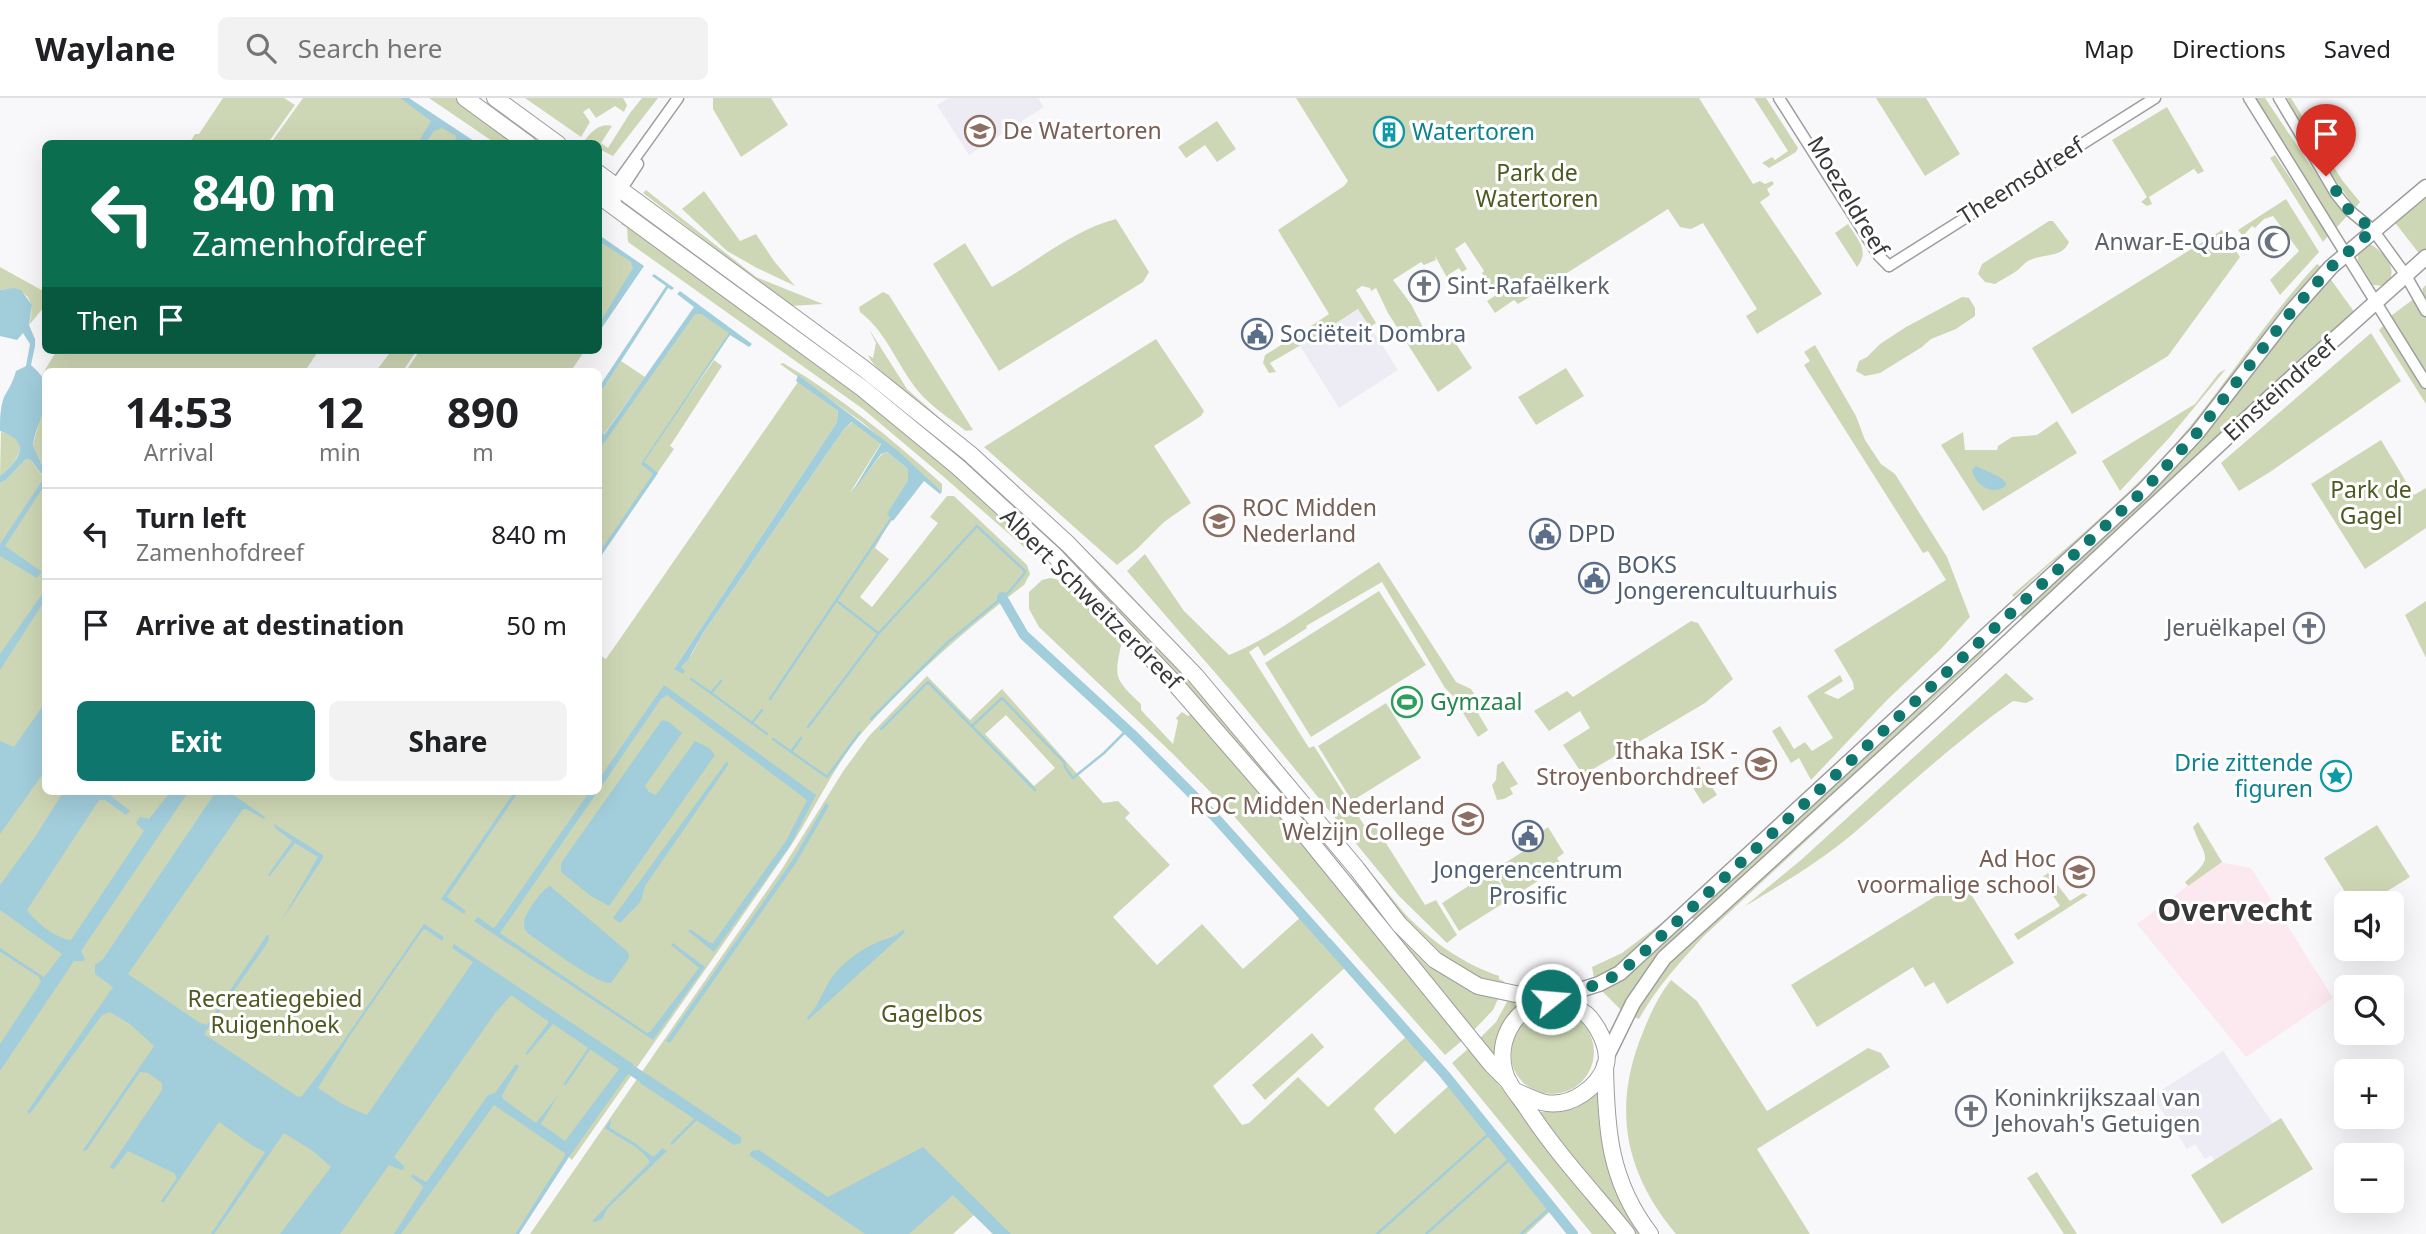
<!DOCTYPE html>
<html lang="en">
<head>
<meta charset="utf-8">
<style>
  body { margin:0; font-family:"Noto Sans",sans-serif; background:#f2f2f2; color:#202124; height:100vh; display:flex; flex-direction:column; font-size:26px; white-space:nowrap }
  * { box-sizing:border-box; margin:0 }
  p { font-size:23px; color:#757577 }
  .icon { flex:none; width:38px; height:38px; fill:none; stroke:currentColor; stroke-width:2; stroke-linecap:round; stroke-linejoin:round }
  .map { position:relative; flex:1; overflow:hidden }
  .drawer { position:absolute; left:42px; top:270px; width:560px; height:427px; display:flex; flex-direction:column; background:#fff; border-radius:10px; box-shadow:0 7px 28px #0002 }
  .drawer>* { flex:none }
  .guide { position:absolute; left:42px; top:42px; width:560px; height:214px; border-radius:10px; box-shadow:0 7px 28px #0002; background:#0b6e4f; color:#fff; overflow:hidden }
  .controls { position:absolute; left:2334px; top:793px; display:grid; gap:14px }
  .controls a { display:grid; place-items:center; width:70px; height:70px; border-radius:10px; background:#fff; box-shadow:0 7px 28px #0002; font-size:35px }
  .pin { position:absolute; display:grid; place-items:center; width:60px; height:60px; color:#fff; margin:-72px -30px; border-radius:50% 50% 50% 0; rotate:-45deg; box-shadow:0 0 7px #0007 }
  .pin .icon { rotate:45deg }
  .me { position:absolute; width:77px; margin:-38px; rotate:73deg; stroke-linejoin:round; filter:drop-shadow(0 0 5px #0008) }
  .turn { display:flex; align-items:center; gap:24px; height:147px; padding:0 35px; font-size:32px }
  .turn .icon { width:91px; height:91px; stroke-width:2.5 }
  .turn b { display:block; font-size:49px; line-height:60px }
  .then { display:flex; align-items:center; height:66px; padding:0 35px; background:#0003; gap:14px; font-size:26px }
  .eta { display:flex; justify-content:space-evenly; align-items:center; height:119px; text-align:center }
  .eta b { font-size:42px; font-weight:700; line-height:49px }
  .button { display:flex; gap:14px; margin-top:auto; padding:14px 35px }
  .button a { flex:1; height:80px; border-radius:10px; background:#0f766e; color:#fff; font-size:28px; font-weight:700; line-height:80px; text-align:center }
  .button a+a { background:#f2f2f2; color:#202124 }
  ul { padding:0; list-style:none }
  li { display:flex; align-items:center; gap:21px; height:91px; padding:0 35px; border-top:2px solid #e0e0e0 }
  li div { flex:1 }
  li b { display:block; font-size:26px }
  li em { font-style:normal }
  header { display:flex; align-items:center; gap:42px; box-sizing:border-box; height:98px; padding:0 35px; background:#fff; border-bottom:2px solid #e0e0e0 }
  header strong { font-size:33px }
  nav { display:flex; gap:38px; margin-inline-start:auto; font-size:24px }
  .search { width:490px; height:63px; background:#f2f2f2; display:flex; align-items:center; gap:18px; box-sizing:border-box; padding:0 24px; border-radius:10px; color:#757577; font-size:26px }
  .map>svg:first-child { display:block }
  .commercial { fill:#fce8ef }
  .built { fill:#edecf5 }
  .green { fill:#ced7b5; fill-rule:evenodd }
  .water { fill:#a2cddb }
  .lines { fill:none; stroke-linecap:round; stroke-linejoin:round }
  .stream { stroke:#a2cddb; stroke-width:2.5 }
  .canal { stroke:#a2cddb; stroke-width:10 }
  .minor-casing { stroke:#9d9d9e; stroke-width:13 }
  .major-casing { stroke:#9d9d9e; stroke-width:17 }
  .highway-casing { stroke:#9d9d9e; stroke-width:18 }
  .minor { stroke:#fff; stroke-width:10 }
  .major { stroke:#fff; stroke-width:14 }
  .highway { stroke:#fff; stroke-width:16 }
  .route { stroke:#0f766e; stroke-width:12; stroke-dasharray:0 21.6 }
  .labels { text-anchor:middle; stroke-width:6; stroke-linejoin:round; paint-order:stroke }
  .education-label { font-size:23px; fill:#785e54; stroke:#fff; text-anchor:end }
  .culture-label { font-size:23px; fill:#0d838f; stroke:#fff; text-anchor:start }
  .park-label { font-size:23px; fill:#4e5922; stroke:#fff }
  .street-label { font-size:23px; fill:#383839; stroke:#fff }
  .worship-label { font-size:23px; fill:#5b616d; stroke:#fff; text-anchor:end }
  .service-label { font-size:23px; fill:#4e5e75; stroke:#fff; text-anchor:start }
  .leisure-label { font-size:23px; fill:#27864d; stroke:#fff; text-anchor:start }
  .district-label { font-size:30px; font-weight:bold; fill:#383839; stroke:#fff }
</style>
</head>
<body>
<header>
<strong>Waylane</strong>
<div class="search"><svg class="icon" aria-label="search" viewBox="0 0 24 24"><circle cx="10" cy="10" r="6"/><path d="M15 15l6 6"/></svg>Search here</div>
<nav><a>Map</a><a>Directions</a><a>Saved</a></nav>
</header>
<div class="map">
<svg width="2426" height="1136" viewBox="0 0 2426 1136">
  <rect width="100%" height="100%" fill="#f8f8fa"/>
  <path class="commercial" d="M 2219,764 L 2251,770 L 2333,900 L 2246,959 L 2137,826 Z"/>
  <g class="built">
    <path d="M 949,0 L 1038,0 L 1044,9 L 969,57 L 937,7 Z"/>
    <path d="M 1359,211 L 1398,272 L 1339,310 L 1299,246 Z"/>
    <path d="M 2223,953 L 2276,1030 L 2217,1067 L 2211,1057 L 2205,1061 L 2195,1046 L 2187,1051 L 2152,998 Z"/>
  </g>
  <g class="green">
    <path d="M 223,0 L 284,0 L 295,7 L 268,45 L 189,46 L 195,36 L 199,36 Z"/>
    <path d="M 303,0 L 405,0 L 462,40 L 458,46 L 270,46 Z"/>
    <path d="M 429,0 L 457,0 L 519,45 L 495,45 Z"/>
    <path d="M 525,0 L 623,0 L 627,7 L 624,14 L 615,8 L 596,20 L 589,10 L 583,14 L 590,24 L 581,39 Z"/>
    <path d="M 642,0 L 658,0 L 613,58 L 599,51 L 598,46 L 590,45 L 585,42 C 592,33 600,25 612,28 L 601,45 L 608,50 L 630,15 Z"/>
    <path d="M 713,0 L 771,0 L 788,27 L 741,59 L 713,11 Z"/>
    <path d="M 1296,0 L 1699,0 L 1753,86 L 1760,83 L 1765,86 L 1772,83 L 1774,86 L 1767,91 L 1770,97 L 1760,104 L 1822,196 L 1757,236 L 1746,218 L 1757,211 L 1703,125 L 1691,131 L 1680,129 L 1668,111 L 1518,206 L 1514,202 L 1495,215 L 1487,203 L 1496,197 L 1482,175 L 1484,173 L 1465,144 L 1455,151 L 1467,171 L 1462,174 L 1459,170 L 1448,177 L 1449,183 L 1435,158 L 1436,162 L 1424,167 L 1421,164 L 1393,182 L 1411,206 L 1431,245 L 1448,234 L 1472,270 L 1438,294 L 1388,215 L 1376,190 L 1371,193 L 1370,190 L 1362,188 L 1356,192 L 1376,225 L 1370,229 L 1358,211 L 1311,241 L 1305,232 L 1329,216 L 1278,132 L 1344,88 L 1348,83 Z"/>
    <path d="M 1754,0 L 1766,0 L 1798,50 L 1796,54 L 1769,70 L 1762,65 L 1772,59 L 1775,62 L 1788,53 Z"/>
    <path d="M 1876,0 L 1926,0 L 1960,56 L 1925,78 Z"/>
    <path d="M 2254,0 L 2265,0 L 2331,98 L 2348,117 L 2336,130 Z"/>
    <path d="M 2287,0 L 2291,0 L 2342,82 L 2360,104 L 2355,110 L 2315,53 Z"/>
    <path d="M 2167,9 L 2204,73 L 2198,76 L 2194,71 L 2200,67 L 2149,99 L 2152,106 L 2147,108 L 2141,104 L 2147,99 L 2112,42 Z"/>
    <path d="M 1217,23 L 1236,51 L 1217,64 L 1205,47 L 1186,60 L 1178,49 Z"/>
    <path d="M 2275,57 L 2328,138 L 2323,144 L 2270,60 Z"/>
    <path d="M 646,92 L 756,179 L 823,206 L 790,208 L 643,95 Z"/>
    <path d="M 704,93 L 740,143 L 756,136 L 774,163 L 795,188 L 757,170 L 727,153 L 682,111 Z"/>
    <path d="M 2426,95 L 2426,154 L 2421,158 L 2393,122 Z"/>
    <path d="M 2286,101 L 2319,154 L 2280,197 L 2270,182 L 2299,153 L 2273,118 L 2264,121 L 2255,130 L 2252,128 L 2243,138 L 2238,132 Z"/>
    <path d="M 635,107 C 737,184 842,259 940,342 C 1020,410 1096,483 1168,559 C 1255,651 1327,757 1412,851 C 1436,874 1465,894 1498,901 L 1493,912 L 1472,934 L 1035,436 L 630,114 Z"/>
    <path d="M 1116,121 L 1149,174 L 1143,184 L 999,273 L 933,166 L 965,145 L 992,189 C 1033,167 1070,133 1116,121 Z"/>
    <path d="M 624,122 L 896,326 L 932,356 L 1039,456 L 1036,459 L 1031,455 L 945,380 L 863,311 L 628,144 L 627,130 L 621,126 Z"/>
    <path d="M 2049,123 L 2053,123 L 2069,144 C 2062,161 2042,155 2028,163 C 2023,166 2020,171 2015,174 C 2009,178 2001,182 1995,186 L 1985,184 L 1978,176 L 1982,166 Z"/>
    <path d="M 1848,126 C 1858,142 1870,153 1857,169 L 1835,135 Z"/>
    <path d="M 2222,132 L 2240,159 L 2168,258 L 2072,316 L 2032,250 Z"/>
    <path d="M 599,142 L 640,170 L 599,232 Z"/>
    <path d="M 2372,147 C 2387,158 2399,172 2386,188 L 2373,187 L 2358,163 C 2357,153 2362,146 2372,147 Z"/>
    <path d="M 2317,166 L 2324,171 L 2180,347 L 2076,447 L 2050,466 L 2014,499 L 2012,497 C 2066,450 2128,399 2176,345 C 2226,288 2265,222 2317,166 Z"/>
    <path d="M 0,169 L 45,194 L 45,208 L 29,227 C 37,202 26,188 0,192 Z"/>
    <path d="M 2329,179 L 2355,215 L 2024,523 L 2020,516 L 2053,484 L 2280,236 Z"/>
    <path d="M 2426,187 L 2426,306 L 2379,232 L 2385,226 L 2384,223 L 2423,194 L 2422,191 Z"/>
    <path d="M 883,194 L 889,197 L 973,332 L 966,333 C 948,319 925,305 912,285 C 895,261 884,232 860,214 L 859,209 Z"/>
    <path d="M 1962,199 L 1969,200 L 1975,210 L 1975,218 L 1956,231 L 1931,241 L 1922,249 L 1880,275 L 1865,278 L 1856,273 L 1859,263 L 1867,259 L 1880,246 L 1906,229 Z"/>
    <path d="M 697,209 L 731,234 L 684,305 L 714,262 L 722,268 L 670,348 L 674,351 L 599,459 L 599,297 L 621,263 L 645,279 L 604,336 L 606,338 Z"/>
    <path d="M 869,231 L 907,291 L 1045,413 L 1105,470 L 1183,552 L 1232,607 L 1406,817 C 1434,845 1462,865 1499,878 L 1499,881 L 1505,884 L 1504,889 L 1481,882 L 1427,847 L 1216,598 L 901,293 C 893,279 874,272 868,257 L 873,260 L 876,245 Z"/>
    <path d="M 1302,234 L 1308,243 L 1270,265 L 1276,274 L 1269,275 L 1263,265 L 1265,257 Z"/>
    <path d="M 2371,235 L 2401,283 L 2270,374 L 2239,393 L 2221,365 Z"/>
    <path d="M 1156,241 L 1204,313 L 1201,318 L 1154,348 L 1191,405 L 1164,424 L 1137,451 L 1117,467 L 984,349 Z"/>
    <path d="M 1815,247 L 1856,318 L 1865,342 L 1881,366 L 1895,376 L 1947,459 L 1970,519 L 1940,552 L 1887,602 L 1811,682 L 1799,660 L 1791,665 L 1772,633 L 1780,628 L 1794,651 L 1805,644 L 1812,653 L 1833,640 L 1807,598 L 1840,577 L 1843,583 L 1824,595 L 1838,601 L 1854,591 L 1853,584 L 1834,552 L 1946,482 L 1928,453 L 1923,455 L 1804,267 L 1810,263 L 1804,254 Z"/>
    <path d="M 57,252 L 319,252 L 305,273 L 46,273 L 45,287 L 42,277 Z"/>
    <path d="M 392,252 L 417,252 L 403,273 L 376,273 Z"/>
    <path d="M 420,252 L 585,252 L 571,273 L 406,273 Z"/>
    <path d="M 783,265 C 840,298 893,342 942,386 L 942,394 L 862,324 L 780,266 Z"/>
    <path d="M 1566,270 L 1584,298 L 1536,327 L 1518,299 Z"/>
    <path d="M 2226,271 L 2169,340 L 2120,393 L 2102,363 L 2195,306 L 2219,275 Z"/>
    <path d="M 798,284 L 838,313 L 837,324 L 674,571 C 690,566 695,549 703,535 L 844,331 L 853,324 L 881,345 L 850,395 L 882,356 L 887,354 L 908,371 L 908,382 L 888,416 L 891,421 L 875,450 L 889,461 L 860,499 L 872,509 L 938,425 L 930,419 L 947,398 L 954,398 L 1027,467 L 1030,476 L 1024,487 C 968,530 914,576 867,629 C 835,664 816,710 790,749 C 718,854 645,958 572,1062 L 567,1057 L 515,1136 L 0,1136 L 0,854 L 16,864 L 0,852 L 0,385 L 6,382 L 26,361 L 31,362 L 42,378 L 42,382 L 45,378 L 46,693 L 598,693 L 599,557 L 606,561 Z"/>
    <path d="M 45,301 L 45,374 L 33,347 Z"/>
    <path d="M 2057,323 L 2077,355 L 1983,413 L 1941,347 L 1963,334 L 1965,352 L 1997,352 L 1998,348 L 2012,339 L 2037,337 Z"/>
    <path d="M 1,334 C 33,340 18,364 0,378 Z"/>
    <path d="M 2381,342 L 2414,397 L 2426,390 L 2426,430 L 2365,471 L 2311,386 Z"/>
    <path d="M 1145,456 L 1184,513 L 1229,557 C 1282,535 1330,495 1379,464 L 1456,584 L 1471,591 L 1481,606 L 1475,610 L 1488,632 L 1478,639 L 1452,597 L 1445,590 L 1382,484 L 1306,528 L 1307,530 L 1264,558 L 1258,548 L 1249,554 L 1309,650 L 1314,648 L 1364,727 L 1372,723 L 1425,807 L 1436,802 L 1457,837 L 1447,845 L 1399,798 L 1231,593 L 1127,473 Z"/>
    <path d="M 1050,480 C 1077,483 1104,519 1123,538 C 1115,578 1111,578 1141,606 L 1141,612 L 1173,646 L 1178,623 L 1176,620 L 1182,614 L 1188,618 L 1193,614 L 1463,942 L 1445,957 L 1232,716 L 1173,656 L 1039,529 L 1029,511 L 1029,494 L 1042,482 Z"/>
    <path d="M 1379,493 L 1426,567 L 1311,639 L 1265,565 Z"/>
    <path d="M 2426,503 L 2426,560 L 2405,517 Z"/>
    <path d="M 1691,523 L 1698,525 L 1733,581 L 1705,605 L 1583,677 L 1563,647 L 1590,630 L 1580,613 L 1549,633 L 1534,613 L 1567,593 L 1573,599 Z"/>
    <path d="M 1980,550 L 1984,554 L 1927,607 L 1902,635 L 1694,823 L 1692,819 Z"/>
    <path d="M 2006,575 L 2034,601 L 2026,605 L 2013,603 C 1956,643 1907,689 1855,734 C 1821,763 1782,786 1744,809 L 1801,762 Z"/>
    <path d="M 927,578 L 970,622 L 1002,591 L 1103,705 L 1118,703 L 1130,715 L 1125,720 L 1170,767 L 1113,819 L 1157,867 L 1202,826 L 1243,871 L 1303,817 L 1347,868 L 1213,988 L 1242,1027 L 1249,1025 L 1298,979 L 1328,1009 L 1409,936 L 1429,959 L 1377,1007 L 1374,1011 L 1395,1036 L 1453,984 L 1494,1031 L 1555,1109 L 1526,1136 L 993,1136 L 974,1117 L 953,1136 L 530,1136 L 782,771 L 844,672 L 869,638 ZM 1006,617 L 1055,670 L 1034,688 L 985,636 Z"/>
    <path d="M 1386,605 L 1421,660 L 1352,703 L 1318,648 Z"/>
    <path d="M 1930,620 L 1931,627 L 1704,838 C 1679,865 1657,889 1639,921 L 1632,918 L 1657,878 L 1691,844 Z"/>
    <path d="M 1503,663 L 1518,686 L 1510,690 L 1513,696 L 1504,701 L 1497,702 L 1492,687 L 1496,682 L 1497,667 Z"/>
    <path d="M 1699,668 L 1717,697 L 1703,706 L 1685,677 Z"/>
    <path d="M 2198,724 L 2222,764 L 2188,788 L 2185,784 C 2216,758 2205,761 2193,729 Z"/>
    <path d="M 2377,727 L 2410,779 L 2368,805 L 2352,805 L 2324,760 Z"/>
    <path d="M 1548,729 L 1564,755 L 1557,760 L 1562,768 L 1511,800 L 1494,772 L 1544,740 L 1541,734 Z"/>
    <path d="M 1492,773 L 1510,801 L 1459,833 L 1442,805 Z"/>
    <path d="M 2048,775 L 2070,803 L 2083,795 L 2088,797 L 2018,842 L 2014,836 L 2060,808 L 2041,780 Z"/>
    <path d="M 1962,782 L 2014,865 L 1947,906 L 1934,884 L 1925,889 L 1913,869 L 1817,929 L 1791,887 Z"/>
    <path d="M 1672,817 L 1676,820 L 1616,871 L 1594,880 L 1592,869 L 1622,855 Z"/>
    <path d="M 1685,825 L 1682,834 L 1657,858 L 1622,913 L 1600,891 L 1632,872 Z"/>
    <path d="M 1671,882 L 1697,903 L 1767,1013 L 1868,950 L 1881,955 L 1890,969 L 1757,1051 L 1810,1136 L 1676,1136 C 1624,1074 1612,1009 1643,934 C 1650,916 1659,897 1671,882 Z"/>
    <path d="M 1508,902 L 1522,905 C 1502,920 1494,939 1496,963 L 1478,942 L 1496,924 Z"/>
    <circle cx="1552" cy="954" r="42"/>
    <path d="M 1312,935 L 1324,949 L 1265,1002 L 1252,987 Z"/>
    <path d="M 1469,950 L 1620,1136 L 1592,1136 L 1452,965 Z"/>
    <path d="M 1598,992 C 1597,1057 1613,1082 1645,1136 L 1634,1136 L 1536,1014 L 1551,1014 L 1575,1010 Z"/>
    <path d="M 2281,1020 L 2313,1071 L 2222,1126 L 2191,1077 Z"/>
    <path d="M 2037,1074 L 2077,1136 L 2064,1136 L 2027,1080 Z"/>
  </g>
  <g class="water">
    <path d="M 400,0 L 409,0 L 477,45 L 455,45 L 456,38 L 442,30 L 434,33 L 425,45 L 418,45 L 431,23 Z"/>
    <path d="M 599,137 L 644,168 L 599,234 L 599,226 L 633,170 L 631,164 L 599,143 Z"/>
    <path d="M 654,176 L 674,190 L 672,192 L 668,190 L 599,297 L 599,289 L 666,188 L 652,178 Z"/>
    <path d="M 14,190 L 21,192 L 32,207 L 29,227 L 35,241 L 35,248 L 31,267 C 35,271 40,275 43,280 C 55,300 35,327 33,347 L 45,374 L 46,385 L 5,448 L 42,474 L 37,480 L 0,458 L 0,446 L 42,383 L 42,377 L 31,362 L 26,361 L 6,382 L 0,385 L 0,378 C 21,361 31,343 0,333 C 0,322 0,310 4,299 C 9,290 13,284 16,273 L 26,268 L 30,246 L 23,235 L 17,242 L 0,238 L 0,192 Z"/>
    <path d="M 680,193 L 752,246 L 749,249 L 730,237 L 644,364 L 658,375 L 599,461 L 599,455 L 653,376 L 641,366 L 729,235 L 701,216 L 695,216 L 599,352 L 599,333 L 604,337 L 694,209 L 677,196 Z"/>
    <path d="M 798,277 L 897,352 L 942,394 L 940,396 L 924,383 L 893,423 L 887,416 L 908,382 L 908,371 L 887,354 L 881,356 L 851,396 L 881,346 L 852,324 L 844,331 L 703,535 L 688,562 L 681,569 L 685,573 L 683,576 L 674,571 L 837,324 L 838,313 L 796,283 Z"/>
    <path d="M 1976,368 L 2000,379 L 2006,385 L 2006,388 C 1991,398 1975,387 1972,372 Z"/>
    <path d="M 45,492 L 45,502 L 0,572 L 0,556 Z"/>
    <path d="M 664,587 L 816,697 L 790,748 L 714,854 L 688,833 L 690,831 L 710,845 L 713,845 L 786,743 L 807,702 L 667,597 L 661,601 L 599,692 L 599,681 Z"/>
    <path d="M 45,605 L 45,673 L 0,736 L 0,643 L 14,649 Z"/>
    <path d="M 662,622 L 669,624 L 682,635 L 645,688 L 649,694 L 656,697 L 695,643 L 709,650 L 715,657 L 609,808 L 591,798 L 561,774 L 561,765 Z"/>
    <path d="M 727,663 L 728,667 L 645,788 L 641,803 L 620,825 L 613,820 Z"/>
    <path d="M 64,693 L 82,693 L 92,697 L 99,693 L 105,693 L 130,713 L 126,717 L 105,702 L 99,702 L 27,812 C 35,824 57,841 71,842 L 144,733 L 136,725 L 140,719 L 149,721 L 171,693 L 189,693 L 81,853 L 85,861 L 83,863 L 74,863 L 0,973 L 0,946 L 41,884 L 39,879 L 0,854 L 0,850 L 44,879 L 62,856 L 0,812 L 0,787 L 35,739 Z"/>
    <path d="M 228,693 L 265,719 L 264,721 L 246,711 L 243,711 L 128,876 L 200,925 L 207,927 L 267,837 L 269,837 L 268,844 L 204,936 L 298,999 L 302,998 L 340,948 L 424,826 L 444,839 L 442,843 L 425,831 L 422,833 L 351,936 L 318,990 L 344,1007 L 367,1017 L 473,864 L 452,850 L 454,846 L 633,966 L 633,969 L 569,1059 L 519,1136 L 515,1136 L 566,1056 L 494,1007 L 401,1136 L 394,1136 L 423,1090 L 423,1088 L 411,1079 L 412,1076 L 426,1084 L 428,1082 L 488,997 L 495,995 L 516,966 L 519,968 L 502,997 L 503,1001 L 536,1025 L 559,996 L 541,1026 L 565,1043 L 619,971 L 553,926 L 527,957 L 525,956 L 549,924 L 511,897 L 496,914 L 394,1059 L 404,1068 L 404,1071 L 401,1072 L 389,1067 L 340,1136 L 280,1136 L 331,1069 L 313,1053 L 284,1035 L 214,1136 L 211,1136 L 265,1054 L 253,1048 L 219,1024 L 163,1105 L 161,1103 L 177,1080 L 174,1075 L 128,1053 L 113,1072 L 110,1069 L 162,992 L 162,985 L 148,975 L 140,974 L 86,1053 L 83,1052 L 154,948 L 130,926 L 110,914 L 102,917 L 30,1016 L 27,1014 L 113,889 L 95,876 L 95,867 L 103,861 L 215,695 Z"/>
    <path d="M 515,693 L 519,693 L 447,799 L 466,813 L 464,816 L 441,801 Z"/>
    <path d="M 590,693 L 598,693 L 500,835 L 647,935 L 650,934 L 699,870 L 671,847 L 673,845 L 705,869 L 653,942 L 474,823 L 478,819 L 493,830 L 496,828 Z"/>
    <path d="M 826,705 L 829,708 L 796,765 L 670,945 L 666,943 L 792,763 Z"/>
    <path d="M 274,726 L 323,757 L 323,760 L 280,825 L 318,759 L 295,745 L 269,779 L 268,777 L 292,743 L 275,730 Z"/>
    <path d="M 550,788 L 628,854 L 629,860 L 611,885 C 597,887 544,846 529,836 C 525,832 524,831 524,825 C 524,816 542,791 550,788 Z"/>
    <path d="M 903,832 L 905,832 L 903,836 L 808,922 L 807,920 C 820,907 824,887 837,873 C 849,860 862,851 878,844 C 888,840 895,839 903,832 Z"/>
    <path d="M 647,976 L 741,1039 L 741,1045 L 734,1047 L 640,985 Z"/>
    <path d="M 611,1021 L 610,1030 L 632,1043 L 652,1058 L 655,1058 L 662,1050 L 667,1053 L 608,1110 L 602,1121 L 595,1124 L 592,1123 L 650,1064 C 641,1048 619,1041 605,1030 Z"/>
    <path d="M 923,1049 L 1011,1136 L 993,1136 L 953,1097 L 909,1136 L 865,1136 L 749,1057 L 752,1053 L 759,1052 L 828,1099 Z"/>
  </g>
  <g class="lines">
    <g class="stream">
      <path d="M 837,503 L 878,535"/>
      <path d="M 691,581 L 711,595 L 721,583"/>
      <path d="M 711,595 L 767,636"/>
      <path d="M 770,601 L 891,421"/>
      <path d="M 752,625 L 762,612"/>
      <path d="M 972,628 L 1002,600 L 1064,664 L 1065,669 L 1073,680 L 1104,655 L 1127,632"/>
      <path d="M 808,629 L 879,535 L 977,428 L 1025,473 L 1024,476 L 1010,493 L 947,545 L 871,621"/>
      <path d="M 881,631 L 928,584 L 1035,692"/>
      <path d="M 773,641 L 827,679 L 860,634"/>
      <path d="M 791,654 L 801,640"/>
      <path d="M 565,986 L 591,948"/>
      <path d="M 672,1045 L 697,1020"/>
      <path d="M 1377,1136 L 1492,1033"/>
      <path d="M 1426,1136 L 1512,1059"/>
      <path d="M 1521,1136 L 1551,1109"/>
    </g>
    <g class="canal">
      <path d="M 1002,499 L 1024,537 L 1134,638 L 1214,718 L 1324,841"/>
      <path d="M 1327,844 L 1445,977 L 1573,1136"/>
      <path d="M 621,965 L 652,986"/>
    </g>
    <g class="minor-casing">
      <g id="minor">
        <path d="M 1779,0 L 1879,158 L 1889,168"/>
        <path d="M 2249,0 L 2426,285"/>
        <path d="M 2279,0 L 2336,96 L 2349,112 L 2373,132 L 2405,176 L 2426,213"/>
        <path d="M 598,88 L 606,92 L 621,92 L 638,66"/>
        <path d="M 616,110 L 615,88 L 678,0"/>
        <path d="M 1889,168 L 2155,0"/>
      </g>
    </g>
    <g class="major-casing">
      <g id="major">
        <path d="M 1551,901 L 1599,886 L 1620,875 L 2144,392 L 2197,335 L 2291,214 L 2331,169 L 2426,89"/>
        <path d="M 1607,958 L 1633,905 L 1664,860 L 1932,615 L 2269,300 L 2426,159"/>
      </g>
    </g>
    <g class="highway-casing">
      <g id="highway">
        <path d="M 465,0 L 528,46"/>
        <path d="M 495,0 L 558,46"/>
        <path d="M 598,75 L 863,270 L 970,356 L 1068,446 L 1195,577 L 1357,771 L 1399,826 L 1435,862 L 1478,888 L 1544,902"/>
        <path d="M 598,97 L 862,290 L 958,369 L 1055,458 L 1177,588 L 1284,711 L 1491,966 L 1509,984"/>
        <path d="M 1605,967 C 1606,1030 1609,1083 1650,1136"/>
        <path d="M 1515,993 C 1525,997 1535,1003 1546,1005 C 1571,1009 1598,990 1606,966 C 1610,950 1597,926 1586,916 C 1576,908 1563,905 1551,901 C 1512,908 1492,948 1508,983 C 1513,992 1521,1001 1527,1010 C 1556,1055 1594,1095 1627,1136"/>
      </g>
    </g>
    <use href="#minor" class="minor"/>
    <use href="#major" class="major"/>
    <use href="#highway" class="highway"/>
  </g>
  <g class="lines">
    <path class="route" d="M 1551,901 L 1599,886 L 1620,875 L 1645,853 L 2144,392 L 2197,335 L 2291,214 L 2331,169 L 2373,132 L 2349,112 L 2326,78"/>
  </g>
  <defs>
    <g id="school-ring" transform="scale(1.575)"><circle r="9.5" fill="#fff" stroke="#8d6e63" stroke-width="1.5"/><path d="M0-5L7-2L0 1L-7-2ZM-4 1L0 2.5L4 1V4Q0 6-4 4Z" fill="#8d6e63"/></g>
    <g id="building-ring" transform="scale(1.575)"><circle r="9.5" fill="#fff" stroke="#0f9aa8" stroke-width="1.5"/><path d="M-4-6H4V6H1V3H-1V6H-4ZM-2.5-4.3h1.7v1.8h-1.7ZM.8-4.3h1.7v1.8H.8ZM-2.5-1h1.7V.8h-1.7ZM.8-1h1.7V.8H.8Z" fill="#0f9aa8"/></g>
    <g id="mosque-ring" transform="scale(1.575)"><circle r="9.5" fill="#fff" stroke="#6b7280" stroke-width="1.5"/><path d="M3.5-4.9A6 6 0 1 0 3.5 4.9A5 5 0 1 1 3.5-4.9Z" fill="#6b7280"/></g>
    <g id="church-ring" transform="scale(1.575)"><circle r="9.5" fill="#fff" stroke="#6b7280" stroke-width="1.5"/><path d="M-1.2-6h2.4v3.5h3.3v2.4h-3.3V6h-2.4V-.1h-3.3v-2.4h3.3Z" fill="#6b7280"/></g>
    <g id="civic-ring" transform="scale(1.575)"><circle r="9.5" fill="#fff" stroke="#5c6f8a" stroke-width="1.5"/><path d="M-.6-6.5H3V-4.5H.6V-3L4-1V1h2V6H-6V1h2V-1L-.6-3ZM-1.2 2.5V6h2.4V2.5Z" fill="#5c6f8a"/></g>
    <g id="university-ring" transform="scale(1.575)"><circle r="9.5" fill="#fff" stroke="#8d6e63" stroke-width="1.5"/><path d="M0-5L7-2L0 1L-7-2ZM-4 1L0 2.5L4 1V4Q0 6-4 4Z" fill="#8d6e63"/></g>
    <g id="stadium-ring" transform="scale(1.575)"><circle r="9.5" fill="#fff" stroke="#2e9e5b" stroke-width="1.5"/><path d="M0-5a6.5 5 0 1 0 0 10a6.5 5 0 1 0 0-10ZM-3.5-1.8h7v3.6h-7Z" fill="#2e9e5b"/></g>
    <g id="sight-ring" transform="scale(1.575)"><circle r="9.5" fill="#fff" stroke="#0f9aa8" stroke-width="1.5"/><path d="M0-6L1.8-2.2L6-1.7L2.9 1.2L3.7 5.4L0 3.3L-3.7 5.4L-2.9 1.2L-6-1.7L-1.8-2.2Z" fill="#0f9aa8"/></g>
  </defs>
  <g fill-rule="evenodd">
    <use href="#school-ring" x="980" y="33"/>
    <use href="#building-ring" x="1389" y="34"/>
    <use href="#mosque-ring" x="2274" y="144"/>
    <use href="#church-ring" x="1424" y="188"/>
    <use href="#civic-ring" x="1257" y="236"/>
    <use href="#university-ring" x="1219" y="423"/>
    <use href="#civic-ring" x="1545" y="436"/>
    <use href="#civic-ring" x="1594" y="480"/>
    <use href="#church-ring" x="2309" y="530"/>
    <use href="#stadium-ring" x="1407" y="604"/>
    <use href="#school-ring" x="1761" y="666"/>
    <use href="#sight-ring" x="2336" y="678"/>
    <use href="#university-ring" x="1468" y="721"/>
    <use href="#civic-ring" x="1528" y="738"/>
    <use href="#school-ring" x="2079" y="774"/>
    <use href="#church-ring" x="1971" y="1013"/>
  </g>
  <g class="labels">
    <g class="education-label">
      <text x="1003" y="41" text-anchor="start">De Watertoren</text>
      <text x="1242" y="418" text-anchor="start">ROC Midden<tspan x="1242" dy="26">Nederland</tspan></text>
      <text x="1738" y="661">Ithaka ISK -<tspan x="1738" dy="26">Stroyenborchdreef</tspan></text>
      <text x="1445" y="716">ROC Midden Nederland<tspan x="1445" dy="26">Welzijn College</tspan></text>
      <text x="2056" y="769">Ad Hoc<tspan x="2056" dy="26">voormalige school</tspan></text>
    </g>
    <g class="culture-label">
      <text x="1412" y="42">Watertoren</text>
      <text x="2313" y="673" text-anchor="end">Drie zittende<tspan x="2313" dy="26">figuren</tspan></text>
    </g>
    <g class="park-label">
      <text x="1537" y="83">Park de<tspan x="1537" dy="26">Watertoren</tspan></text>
      <text x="2371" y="400">Park de<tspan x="2371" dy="26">Gagel</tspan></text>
      <text x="275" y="909">Recreatiegebied<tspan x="275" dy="26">Ruigenhoek</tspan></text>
      <text x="932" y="924">Gagelbos</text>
    </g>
    <g class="street-label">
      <text transform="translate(2021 83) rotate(-32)" y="8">Theemsdreef</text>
      <text transform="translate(1848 98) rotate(59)" y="8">Moezeldreef</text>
      <text transform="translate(2280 291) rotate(-42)" y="8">Einsteindreef</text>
      <text transform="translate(1091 501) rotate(45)" y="8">Albert Schweitzerdreef</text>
    </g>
    <g class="worship-label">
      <text x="2251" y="152">Anwar-E-Quba</text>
      <text x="1447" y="196" text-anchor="start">Sint-Rafaëlkerk</text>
      <text x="2286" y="538">Jeruëlkapel</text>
      <text x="1994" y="1008" text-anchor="start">Koninkrijkszaal van<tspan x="1994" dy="26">Jehovah's Getuigen</tspan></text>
    </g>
    <g class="service-label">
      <text x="1280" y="244">Sociëteit Dombra</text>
      <text x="1568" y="444">DPD</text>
      <text x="1617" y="475">BOKS<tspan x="1617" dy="26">Jongerencultuurhuis</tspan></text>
      <text x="1528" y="780" text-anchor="middle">Jongerencentrum<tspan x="1528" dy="26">Prosific</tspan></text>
    </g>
    <g class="leisure-label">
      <text x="1430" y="612">Gymzaal</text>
    </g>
    <g class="district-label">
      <text x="2235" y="823">Overvecht</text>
    </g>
  </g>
</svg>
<div class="controls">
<a><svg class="icon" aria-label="sound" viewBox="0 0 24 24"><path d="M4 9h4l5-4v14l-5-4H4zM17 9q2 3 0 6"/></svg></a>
<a><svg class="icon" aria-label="search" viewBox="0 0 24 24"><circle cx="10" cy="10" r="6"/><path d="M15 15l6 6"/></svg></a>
<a>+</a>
<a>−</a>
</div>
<div class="pin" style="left:2326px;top:78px;background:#d93025"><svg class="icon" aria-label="arrive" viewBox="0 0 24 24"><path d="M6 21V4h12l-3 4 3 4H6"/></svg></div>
<svg class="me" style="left:1551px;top:901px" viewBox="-20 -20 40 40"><circle r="17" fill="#0f766e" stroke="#fff" stroke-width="3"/><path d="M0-11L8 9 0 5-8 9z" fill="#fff"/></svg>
<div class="guide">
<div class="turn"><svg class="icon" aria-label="left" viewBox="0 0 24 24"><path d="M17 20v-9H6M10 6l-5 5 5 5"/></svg><div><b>840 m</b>Zamenhofdreef</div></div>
<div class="then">Then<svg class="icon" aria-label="arrive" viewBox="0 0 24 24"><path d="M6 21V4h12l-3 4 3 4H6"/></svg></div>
</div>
<section class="drawer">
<div class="eta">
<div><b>14:53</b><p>Arrival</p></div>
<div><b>12</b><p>min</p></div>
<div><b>890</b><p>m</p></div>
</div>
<ul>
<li><svg class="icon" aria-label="left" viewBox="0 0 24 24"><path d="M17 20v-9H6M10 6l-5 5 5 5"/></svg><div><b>Turn left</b><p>Zamenhofdreef</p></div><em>840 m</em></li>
<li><svg class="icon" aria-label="arrive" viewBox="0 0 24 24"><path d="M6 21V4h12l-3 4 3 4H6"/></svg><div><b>Arrive at destination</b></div><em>50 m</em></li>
</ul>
<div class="button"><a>Exit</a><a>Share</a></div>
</section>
</div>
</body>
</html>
